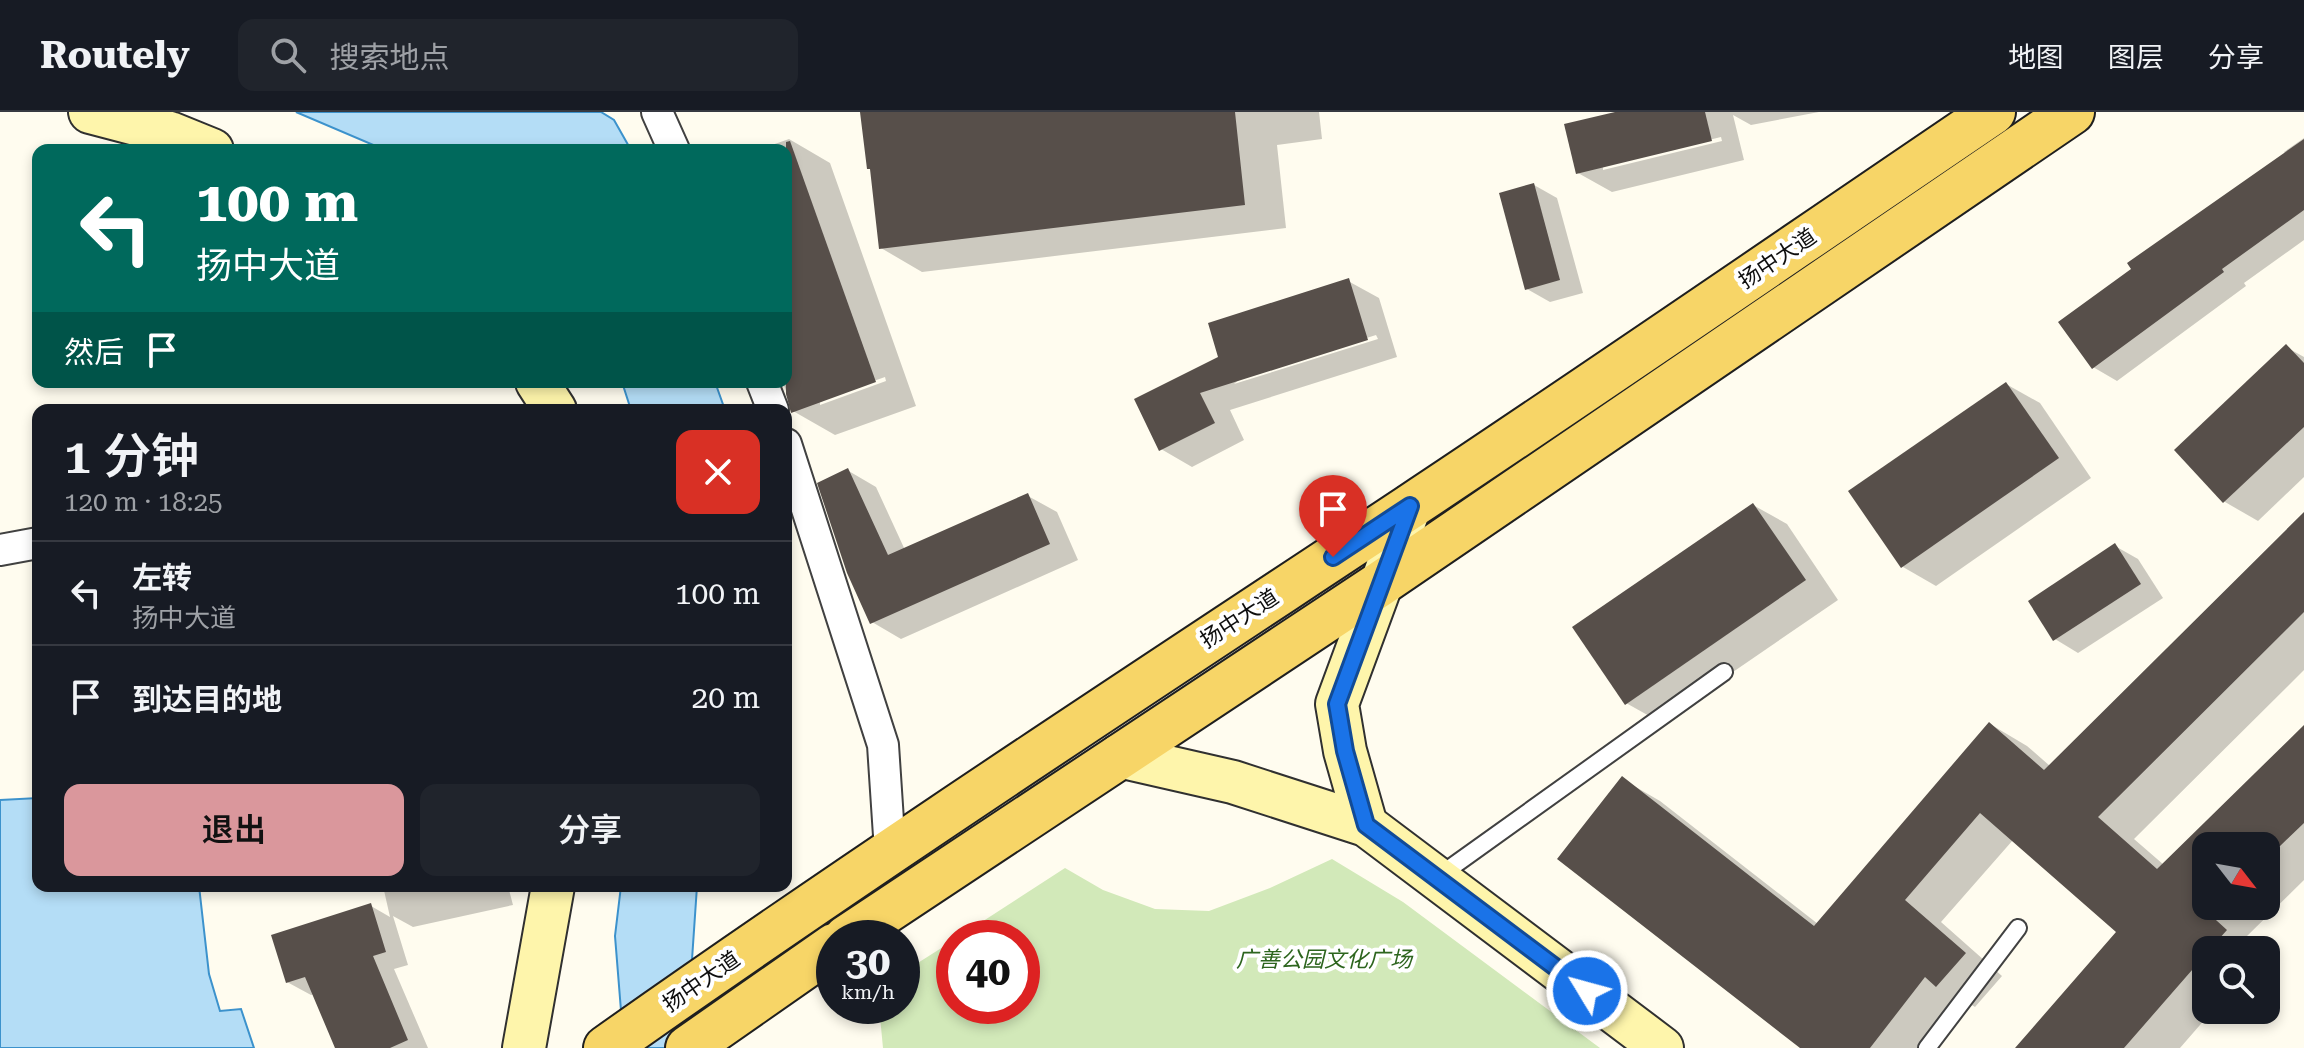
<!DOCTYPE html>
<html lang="zh">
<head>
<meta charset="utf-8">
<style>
  body { margin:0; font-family:"Roboto Serif","Noto Sans SC",serif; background:#20242c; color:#f1f3f6; height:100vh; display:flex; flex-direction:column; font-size:30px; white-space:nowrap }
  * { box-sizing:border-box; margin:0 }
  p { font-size:26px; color:#9ea1a6 }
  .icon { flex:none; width:44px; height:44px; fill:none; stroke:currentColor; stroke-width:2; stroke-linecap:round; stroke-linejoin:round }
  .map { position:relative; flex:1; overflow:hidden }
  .panel { position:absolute; left:32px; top:292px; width:760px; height:488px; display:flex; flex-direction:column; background:#171b24; border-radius:16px; box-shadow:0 4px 12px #0003 }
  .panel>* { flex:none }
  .guide { position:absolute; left:32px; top:32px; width:760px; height:244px; border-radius:16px; box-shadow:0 4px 12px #0003; background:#00695c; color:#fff; overflow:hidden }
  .needle { width:52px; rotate:121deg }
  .tools { position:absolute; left:2192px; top:720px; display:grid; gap:16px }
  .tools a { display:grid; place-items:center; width:88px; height:88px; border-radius:16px; background:#171b24; box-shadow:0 4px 12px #0003; font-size:40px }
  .speed { position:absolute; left:816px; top:808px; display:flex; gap:16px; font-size:40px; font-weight:700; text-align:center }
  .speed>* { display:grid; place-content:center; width:104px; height:104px; border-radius:50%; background:#171b24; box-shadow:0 4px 12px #0003; line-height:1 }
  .speed small { font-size:20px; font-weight:400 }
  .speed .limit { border:12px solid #d22; background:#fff; color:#111 }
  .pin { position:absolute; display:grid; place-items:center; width:68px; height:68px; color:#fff; margin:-82px -34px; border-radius:50% 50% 50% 0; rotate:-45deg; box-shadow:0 0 8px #0007 }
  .pin .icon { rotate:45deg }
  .me { position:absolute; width:88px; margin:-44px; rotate:307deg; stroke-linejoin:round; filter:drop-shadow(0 0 6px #0008) }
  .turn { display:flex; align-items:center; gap:28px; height:168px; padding:0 32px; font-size:36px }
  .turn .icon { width:104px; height:104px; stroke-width:2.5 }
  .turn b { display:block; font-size:56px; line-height:68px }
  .then { display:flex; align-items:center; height:76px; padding:0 32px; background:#0003; gap:16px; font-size:30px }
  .round { display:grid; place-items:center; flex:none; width:84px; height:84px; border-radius:16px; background:#20242c }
  .overview { display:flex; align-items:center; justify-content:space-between; height:136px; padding:0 32px }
  h1 { font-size:48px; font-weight:600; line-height:60px }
  .button { display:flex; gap:16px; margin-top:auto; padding:16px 32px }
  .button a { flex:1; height:92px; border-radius:16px; background:#da979c; color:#111; font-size:32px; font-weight:600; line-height:92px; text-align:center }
  .button a+a { background:#20242c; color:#f1f3f6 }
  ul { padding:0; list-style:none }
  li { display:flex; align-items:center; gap:24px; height:104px; padding:0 32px; border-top:2px solid #363941 }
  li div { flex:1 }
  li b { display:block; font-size:30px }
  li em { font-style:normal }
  header { display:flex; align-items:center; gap:48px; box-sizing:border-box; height:112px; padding:0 40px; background:#171b24; border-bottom:2px solid #363941 }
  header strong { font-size:38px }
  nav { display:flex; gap:44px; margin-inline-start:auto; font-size:28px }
  .search { width:560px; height:72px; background:#20242c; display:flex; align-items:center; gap:20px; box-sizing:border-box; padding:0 28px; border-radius:16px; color:#9ea1a6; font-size:30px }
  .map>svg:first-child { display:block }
  .green { fill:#d2e9b9 }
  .water { fill:#b4ddf6; stroke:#3c92cc; stroke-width:2 }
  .shadow { fill:#0003; fill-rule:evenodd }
  .building { fill:#574f4a }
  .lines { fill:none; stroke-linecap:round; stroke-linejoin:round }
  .lane-casing { stroke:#414141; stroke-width:20 }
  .street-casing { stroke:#414141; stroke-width:34 }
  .secondary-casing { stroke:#303030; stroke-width:46 }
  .primary-casing { stroke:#1f1f1f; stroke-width:48 }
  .lane { stroke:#fff; stroke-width:16 }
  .street { stroke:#fff; stroke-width:30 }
  .secondary { stroke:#fef5ab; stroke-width:42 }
  .primary { stroke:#f7d567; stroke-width:44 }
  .route-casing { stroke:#114b97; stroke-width:20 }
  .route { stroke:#1a73e8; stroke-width:14 }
  .labels { text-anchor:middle; stroke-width:8; stroke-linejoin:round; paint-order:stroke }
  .street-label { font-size:22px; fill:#0e0e0e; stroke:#fff }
  .park-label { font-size:22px; font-style:italic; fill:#2d651e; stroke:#fff }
</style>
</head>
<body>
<header>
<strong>Routely</strong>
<div class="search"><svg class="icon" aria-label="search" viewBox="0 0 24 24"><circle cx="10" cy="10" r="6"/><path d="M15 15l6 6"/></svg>搜索地点</div>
<nav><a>地图</a><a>图层</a><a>分享</a></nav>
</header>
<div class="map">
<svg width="2304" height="936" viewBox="0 0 2304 936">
  <rect width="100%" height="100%" fill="#fffcef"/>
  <path class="green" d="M 1332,747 L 1403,790 L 1600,936 L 883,936 L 879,894 L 902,894 L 902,861 L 954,828 L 954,894 L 1022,894 L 1022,826 L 957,826 L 1065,756 L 1103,778 L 1155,797 L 1209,799 L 1270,776 Z"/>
  <g class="water">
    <path d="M 296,0 L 601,0 L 614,8 L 631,38 L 385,38 Z"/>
    <path d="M 622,270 L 715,270 L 725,298 L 631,298 Z"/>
    <path d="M 38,686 L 38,774 L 199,774 L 209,862 L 220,899 L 241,897 L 254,936 L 0,936 L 0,688 Z"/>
    <path d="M 621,774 L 697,774 L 686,936 L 624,936 L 615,824 Z"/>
  </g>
  <g class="shadow">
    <path d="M 863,0 L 1319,0 L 1322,27 L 1277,33 L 1286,116 L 922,160 L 881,136 Z"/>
    <path d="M 1623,0 L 1819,0 L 1751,13 L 1733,3 L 1744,48 L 1612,80 L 1578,61 ZM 1721,25 L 1722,29 L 1603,58 L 1603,54 Z"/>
    <path d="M 2304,26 L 2304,128 L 2244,171 L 2246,174 L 2117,269 L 2093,255 L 2286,43 L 2284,40 Z"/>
    <path d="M 789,27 L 830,51 L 916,294 L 835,323 L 793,299 L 783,270 L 786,270 L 786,38 L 758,38 ZM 885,265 L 886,269 L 820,293 L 820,288 Z"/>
    <path d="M 1534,73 L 1557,86 L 1583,181 L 1550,190 L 1527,177 Z"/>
    <path d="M 1348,169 L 1379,186 L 1397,245 L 1230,298 L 1244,328 L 1192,355 L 1161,337 L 1221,246 ZM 1376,223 L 1378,227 L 1234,272 L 1241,266 Z"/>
    <path d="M 2286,235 L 2304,245 L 2304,365 L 2258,409 L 2225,390 L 2176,338 Z"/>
    <path d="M 2006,272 L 2040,291 L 2091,366 L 1936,474 L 1903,455 Z"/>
    <path d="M 847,358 L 876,375 L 905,438 L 1028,384 L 1057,400 L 1078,448 L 901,527 L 872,510 Z"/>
    <path d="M 1753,393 L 1787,412 L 1838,488 L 1660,610 L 1626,591 Z"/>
    <path d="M 2304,416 L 2304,558 L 2134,727 L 2164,753 L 2304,614 L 2304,768 L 2246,825 L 2260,838 L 2206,838 L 2206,898 L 2213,898 L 2180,936 L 2036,936 L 2119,820 L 2013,728 L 1941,810 L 2002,864 L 1975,895 L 1962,887 L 1924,936 L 1803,936 L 1622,667 L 1660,689 L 1818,812 L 1990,612 L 2027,634 L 2050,654 ZM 2206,734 L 2266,734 L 2266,794 L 2206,794 Z"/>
    <path d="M 2115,434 L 2138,447 L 2163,486 L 2078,541 L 2055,527 Z"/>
    <path d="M 383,774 L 508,774 L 513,793 L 413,815 L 393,804 L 408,853 L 394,857 L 428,936 L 338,936 L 315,882 L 311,883 L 287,870 L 371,794 L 390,805 Z"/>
  </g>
  <g class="building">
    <path d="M 860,0 L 1235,0 L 1245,93 L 879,137 L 870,57 L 867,57 Z"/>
    <path d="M 1615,0 L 1705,0 L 1712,29 L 1576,62 L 1564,12 Z"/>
    <path d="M 2304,27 L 2304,98 L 2222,157 L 2224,160 L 2092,257 L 2058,210 L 2131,157 L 2127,151 Z"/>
    <path d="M 790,29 L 876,270 L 791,301 L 786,282 L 786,30 Z"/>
    <path d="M 1534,71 L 1560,168 L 1525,178 L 1499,81 Z"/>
    <path d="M 1349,166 L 1368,228 L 1200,281 L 1215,311 L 1159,339 L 1134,287 L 1218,245 L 1208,211 Z"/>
    <path d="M 2286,232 L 2304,251 L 2304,315 L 2223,391 L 2174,338 Z"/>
    <path d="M 2006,270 L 2059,346 L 1901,456 L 1848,379 Z"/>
    <path d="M 848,356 L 888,443 L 1028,381 L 1050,432 L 870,512 L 847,461 L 817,371 Z"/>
    <path d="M 1753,391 L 1806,468 L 1625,593 L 1572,515 Z"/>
    <path d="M 2304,400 L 2304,500 L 2098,705 L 2157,757 L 2304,613 L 2304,711 L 2280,734 L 2206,734 L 2206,799 L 2227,818 L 2209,838 L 2206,838 L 2206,842 L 2124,936 L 2015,936 L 2116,820 L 1980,701 L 1905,788 L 1966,841 L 1936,875 L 1925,865 L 1870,936 L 1800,936 L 1557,747 L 1622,664 L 1814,814 L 1989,610 L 2044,658 Z"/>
    <path d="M 2115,431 L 2141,472 L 2053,529 L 2028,489 Z"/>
    <path d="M 371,791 L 386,840 L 373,844 L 408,928 L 390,936 L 335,936 L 305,865 L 286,871 L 271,823 Z"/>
  </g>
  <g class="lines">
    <g class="lane-casing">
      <g id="lane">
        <path d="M 1439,764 L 1724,560"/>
        <path d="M 1927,936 L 2018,816"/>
      </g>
    </g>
    <g class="street-casing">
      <g id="street">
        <path d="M 657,0 L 674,38"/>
        <path d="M 762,270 L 773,298"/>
        <path d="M 786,332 L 883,633 L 890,739"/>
        <path d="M 0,438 L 38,431"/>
      </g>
    </g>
    <g class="secondary-casing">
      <g id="secondary">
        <path d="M 90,0 L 170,21 L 212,38"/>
        <path d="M 537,270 L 555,298"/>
        <path d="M 1119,644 L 1233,670 L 1366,713 L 1662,936"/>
        <path d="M 1366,713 L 1345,639 L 1337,592 L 1410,394"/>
        <path d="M 524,936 L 553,774"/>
      </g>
    </g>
    <g class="primary-casing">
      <g id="primary">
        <path d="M 846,826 L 1380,472 L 2072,0"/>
        <path d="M 606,936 C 869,750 1139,574 1408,396 C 1604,266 1798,132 1993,0"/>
        <path d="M 688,936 L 834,834"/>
      </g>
    </g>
    <use href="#lane" class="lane"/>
    <use href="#street" class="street"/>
    <use href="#secondary" class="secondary"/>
    <use href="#primary" class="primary"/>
  </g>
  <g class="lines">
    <g class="route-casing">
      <path id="route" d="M 1333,445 L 1410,394 L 1337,592 L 1345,639 L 1366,713 L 1587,879"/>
    </g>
    <use href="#route" class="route"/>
  </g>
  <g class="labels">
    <g class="street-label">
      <text transform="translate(1777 146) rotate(-34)" y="8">扬中大道</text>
      <text transform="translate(1239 506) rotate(-33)" y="8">扬中大道</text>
      <text transform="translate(701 869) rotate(-35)" y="8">扬中大道</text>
    </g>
    <g class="park-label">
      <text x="1324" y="855">广善公园文化广场</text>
    </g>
  </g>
</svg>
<div class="tools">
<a><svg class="needle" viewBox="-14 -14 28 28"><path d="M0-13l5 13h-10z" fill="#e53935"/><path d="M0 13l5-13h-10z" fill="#9ea1a6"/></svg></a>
<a><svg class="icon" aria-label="search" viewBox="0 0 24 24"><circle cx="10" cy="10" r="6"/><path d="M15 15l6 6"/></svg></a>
</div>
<div class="speed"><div>30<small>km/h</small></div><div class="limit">40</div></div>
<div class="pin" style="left:1333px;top:445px;background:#d93025"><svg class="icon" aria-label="arrive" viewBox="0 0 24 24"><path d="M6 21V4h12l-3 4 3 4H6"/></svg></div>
<svg class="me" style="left:1587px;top:879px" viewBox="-20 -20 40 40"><circle r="17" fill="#1a73e8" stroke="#fff" stroke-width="3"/><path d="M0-11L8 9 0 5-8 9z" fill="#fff"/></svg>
<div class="guide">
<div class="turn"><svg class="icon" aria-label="left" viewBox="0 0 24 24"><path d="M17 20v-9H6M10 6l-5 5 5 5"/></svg><div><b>100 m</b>扬中大道</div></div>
<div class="then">然后<svg class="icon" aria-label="arrive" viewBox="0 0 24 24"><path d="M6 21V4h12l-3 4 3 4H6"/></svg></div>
</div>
<section class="panel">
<div class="overview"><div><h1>1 分钟</h1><p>120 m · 18:25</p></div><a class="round" style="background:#d93025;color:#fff"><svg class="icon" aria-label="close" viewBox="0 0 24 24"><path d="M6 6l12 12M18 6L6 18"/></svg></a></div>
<ul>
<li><svg class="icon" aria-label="left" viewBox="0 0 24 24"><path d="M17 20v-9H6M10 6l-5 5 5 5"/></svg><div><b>左转</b><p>扬中大道</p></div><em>100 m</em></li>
<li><svg class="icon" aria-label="arrive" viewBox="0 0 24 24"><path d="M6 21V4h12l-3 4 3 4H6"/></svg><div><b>到达目的地</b></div><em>20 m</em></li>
</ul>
<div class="button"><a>退出</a><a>分享</a></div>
</section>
</div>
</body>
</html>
